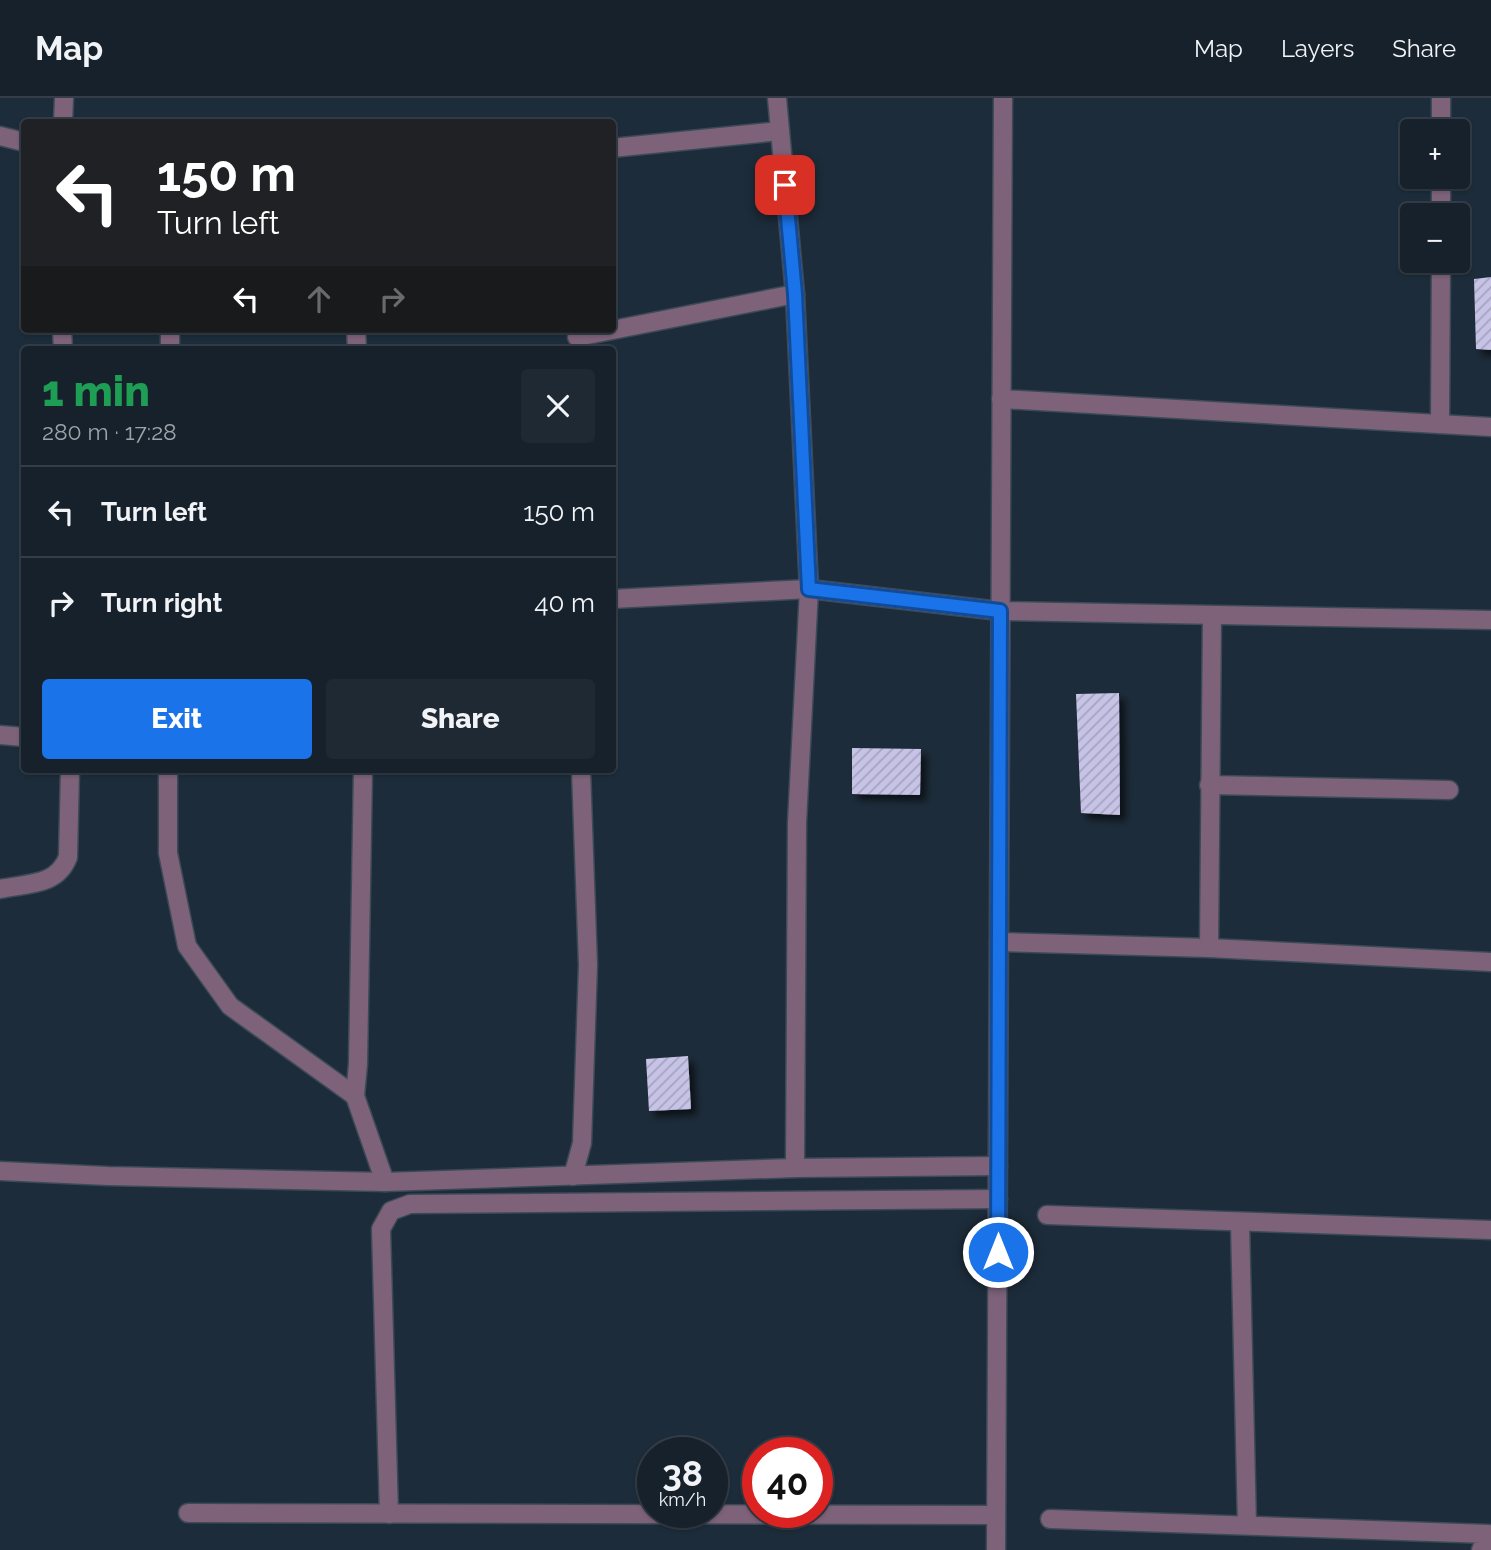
<!DOCTYPE html>
<html lang="en">
<head>
<meta charset="utf-8">
<style>
  body { margin:0; font-family:Raleway,sans-serif; background:#1f2934; color:#f1f3f6; height:100vh; display:flex; flex-direction:column; font-size:26px; white-space:nowrap }
  * { box-sizing:border-box; margin:0 }
  p { font-size:23px; color:#9ea3a9 }
  .icon { flex:none; width:38px; height:38px; fill:none; stroke:currentColor; stroke-width:2; stroke-linecap:round; stroke-linejoin:round }
  .map { position:relative; flex:1; overflow:hidden }
  .side { position:absolute; left:21px; top:248px; width:595px; height:427px; display:flex; flex-direction:column; background:#16212c; border-radius:7px; box-shadow:0 2px 5px #0004,0 0 0 2px #353e48 }
  .side>* { flex:none }
  .hud { position:absolute; left:21px; top:21px; width:595px; height:214px; border-radius:7px; box-shadow:0 2px 5px #0004,0 0 0 2px #353e48; background:#202124; color:#fff; overflow:hidden }
  .tools { position:absolute; left:1400px; top:21px; display:grid; gap:14px }
  .tools a { display:grid; place-items:center; width:70px; height:70px; border-radius:7px; background:#16212c; box-shadow:0 2px 5px #0004,0 0 0 2px #353e48; font-size:35px }
  .speed { position:absolute; left:637px; top:1339px; display:flex; gap:14px; font-size:35px; font-weight:700; text-align:center }
  .speed>* { display:grid; place-content:center; width:91px; height:91px; border-radius:50%; background:#16212c; box-shadow:0 2px 5px #0004,0 0 0 2px #353e48; line-height:1 }
  .speed small { font-size:18px; font-weight:400 }
  .speed .limit { border:10px solid #d22; background:#fff; color:#111 }
  .pin { position:absolute; display:grid; place-items:center; width:60px; height:60px; color:#fff; margin:-30px; border-radius:14px; box-shadow:0 4px 10px #0006 }
  .me { position:absolute; width:77px; margin:-38px; rotate:0deg; stroke-linejoin:round; filter:drop-shadow(0 0 5px #0008) }
  .turn { display:flex; align-items:center; gap:24px; height:147px; padding:0 21px; font-size:32px }
  .turn .icon { width:91px; height:91px; stroke-width:2.5 }
  .turn b { display:block; font-size:49px; line-height:60px }
  .lanes { display:flex; align-items:center; height:66px; padding:0 21px; background:#0003; justify-content:center; gap:35px; direction:ltr }
  .lanes .off { opacity:.35 }
  .round { display:grid; place-items:center; flex:none; width:74px; height:74px; border-radius:7px; background:#1f2934 }
  .head { display:flex; align-items:center; justify-content:space-between; height:119px; padding:0 21px }
  h1 { font-size:42px; font-weight:800; line-height:52px; color:#1e9e55 }
  .action { display:flex; gap:14px; margin-top:auto; padding:14px 21px }
  .action a { flex:1; height:80px; border-radius:7px; background:#1a73e8; color:#fff; font-size:28px; font-weight:800; line-height:80px; text-align:center }
  .action a+a { background:#1f2934; color:#f1f3f6 }
  ul { padding:0; list-style:none }
  li { display:flex; align-items:center; gap:21px; height:91px; padding:0 21px; border-top:2px solid #353e48 }
  li div { flex:1 }
  li b { display:block; font-size:26px }
  li em { font-style:normal }
  header { display:flex; align-items:center; gap:42px; box-sizing:border-box; height:98px; padding:0 35px; background:#16212c; border-bottom:2px solid #353e48 }
  header strong { font-size:33px }
  nav { display:flex; gap:38px; margin-inline-start:auto; font-size:24px }
  .map>svg:first-child { display:block }
  .building { fill:url(#building-hatch); filter:url(#shadow) }
  .lines { fill:none; stroke-linecap:round; stroke-linejoin:round }
  .minor-casing { stroke:#3c4a57; stroke-width:21 }
  .tertiary-casing { stroke:#3c4a57; stroke-width:21 }
  .minor { stroke:#7d627a; stroke-width:18 }
  .tertiary { stroke:#7d627a; stroke-width:18 }
  .route-casing { stroke:#114b97; stroke-width:18 }
  .route { stroke:#1a73e8; stroke-width:12 }
</style>
</head>
<body>
<header>
<strong>Map</strong>
<nav><a>Map</a><a>Layers</a><a>Share</a></nav>
</header>
<div class="map">
<svg width="1491" height="1452" viewBox="0 0 1491 1452">
  <defs>
    <pattern id="building-hatch" width="6" height="6" patternUnits="userSpaceOnUse" patternTransform="scale(1.75)"><rect width="6" height="6" fill="#c6c3e6"/><path d="M-1 1l2-2M0 6l6-6M5 7l2-2" fill="none" stroke="#a5a4bf"/></pattern>
    <filter id="shadow"><feDropShadow dx="6" dy="6" stdDeviation="3.5" flood-color="#0009"/></filter>
  </defs>
  <rect width="100%" height="100%" fill="#1d2c3a"/>
  <g class="building">
    <path d="M 1491,179 L 1491,252 L 1476,251 L 1474,181 Z"/>
    <path d="M 1119,595 L 1120,717 L 1081,715 L 1076,596 Z"/>
    <path d="M 852,650 L 921,651 L 920,697 L 852,696 Z"/>
    <path d="M 688,958 L 691,1011 L 649,1013 L 646,961 Z"/>
  </g>
  <g class="lines">
    <g class="minor-casing">
      <g id="minor">
        <path d="M 777,0 L 795,196 L 809,491 L 797,725 L 795,1070"/>
        <path d="M 63,24 L 64,0"/>
        <path d="M 1441,33 L 1441,0"/>
        <path d="M 0,38 L 24,44"/>
        <path d="M 612,50 L 780,33"/>
        <path d="M 1441,117 L 1441,79"/>
        <path d="M 62,231 L 63,252"/>
        <path d="M 356,231 L 357,252"/>
        <path d="M 577,239 L 795,196"/>
        <path d="M 170,252 L 170,231"/>
        <path d="M 1001,301 L 1491,329"/>
        <path d="M 1440,326 L 1441,163"/>
        <path d="M 612,501 L 809,491 L 1000,513 L 1491,522"/>
        <path d="M 0,637 L 24,639"/>
        <path d="M 168,672 L 168,755 L 187,848 L 230,908 L 355,998"/>
        <path d="M 363,672 L 358,966 L 355,998 L 385,1084"/>
        <path d="M 1209,687 L 1449,692"/>
        <path d="M 0,791 C 28,785 57,788 68,759 L 70,672"/>
        <path d="M 999,844 L 1209,850 L 1491,864"/>
        <path d="M 1209,850 L 1212,518"/>
        <path d="M 0,1073 L 108,1078 L 385,1084 L 795,1070 L 998,1068"/>
        <path d="M 573,1078 L 582,1045 L 588,867 L 581,672"/>
        <path d="M 1047,1117 L 1491,1132"/>
        <path d="M 1240,1125 L 1247,1427"/>
        <path d="M 188,1415 L 996,1417"/>
        <path d="M 389,1416 L 381,1131 L 391,1113 L 410,1106 L 998,1101"/>
        <path d="M 1050,1421 L 1489,1436 L 1481,1452"/>
      </g>
    </g>
    <g class="tertiary-casing">
      <path id="tertiary" d="M 996,1452 L 1003,0"/>
    </g>
    <use href="#minor" class="minor"/>
    <use href="#tertiary" class="tertiary"/>
  </g>
  <g class="lines">
    <g class="route-casing">
      <path id="route" d="M 785,87 L 795,196 L 809,491 L 1000,513 L 998,1154"/>
    </g>
    <use href="#route" class="route"/>
  </g>
</svg>
<div class="tools">
<a>+</a>
<a>−</a>
</div>
<div class="speed"><div>38<small>km/h</small></div><div class="limit">40</div></div>
<div class="pin" style="left:785px;top:87px;background:#d93025"><svg class="icon" aria-label="arrive" viewBox="0 0 24 24"><path d="M6 21V4h12l-3 4 3 4H6"/></svg></div>
<svg class="me" style="left:998px;top:1154px" viewBox="-20 -20 40 40"><circle r="17" fill="#1a73e8" stroke="#fff" stroke-width="3"/><path d="M0-11L8 9 0 5-8 9z" fill="#fff"/></svg>
<div class="hud">
<div class="turn"><svg class="icon" aria-label="left" viewBox="0 0 24 24"><path d="M17 20v-9H6M10 6l-5 5 5 5"/></svg><div><b>150 m</b>Turn left</div></div>
<div class="lanes"><svg class="icon" aria-label="left" viewBox="0 0 24 24"><path d="M17 20v-9H6M10 6l-5 5 5 5"/></svg><svg class="icon off" aria-label="ahead" viewBox="0 0 24 24"><path d="M12 20V5M6 11l6-6 6 6"/></svg><svg class="icon off" aria-label="right" viewBox="0 0 24 24"><path d="M7 20v-9h11M14 6l5 5-5 5"/></svg></div>
</div>
<section class="side">
<div class="head"><div><h1>1 min</h1><p>280 m · 17:28</p></div><a class="round"><svg class="icon" aria-label="close" viewBox="0 0 24 24"><path d="M6 6l12 12M18 6L6 18"/></svg></a></div>
<ul>
<li><svg class="icon" aria-label="left" viewBox="0 0 24 24"><path d="M17 20v-9H6M10 6l-5 5 5 5"/></svg><div><b>Turn left</b></div><em>150 m</em></li>
<li><svg class="icon" aria-label="right" viewBox="0 0 24 24"><path d="M7 20v-9h11M14 6l5 5-5 5"/></svg><div><b>Turn right</b></div><em>40 m</em></li>
</ul>
<div class="action"><a>Exit</a><a>Share</a></div>
</section>
</div>
</body>
</html>
